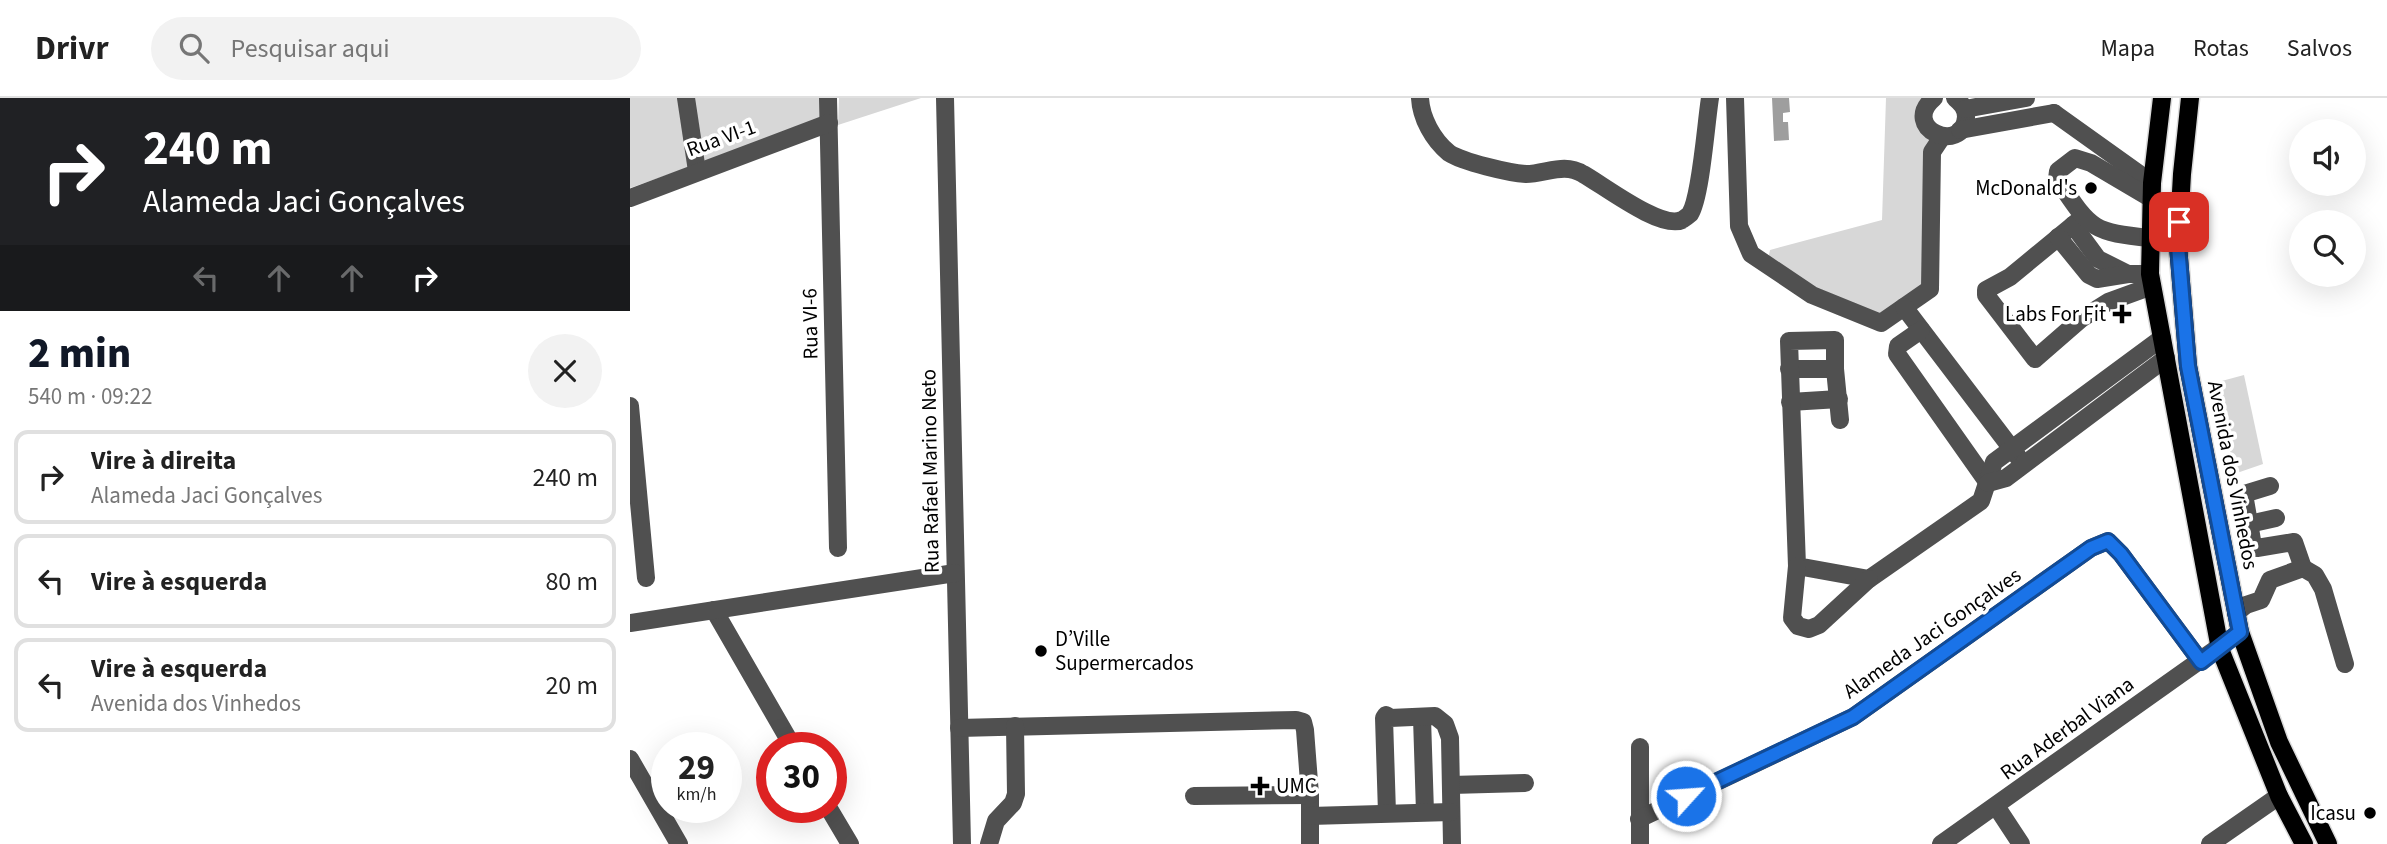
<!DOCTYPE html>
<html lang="pt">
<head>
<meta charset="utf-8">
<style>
  body { margin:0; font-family:"Source Sans 3",sans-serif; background:#f2f2f2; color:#222; height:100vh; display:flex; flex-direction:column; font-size:26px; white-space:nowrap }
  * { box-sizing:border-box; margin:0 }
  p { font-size:23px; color:#767676 }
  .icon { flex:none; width:38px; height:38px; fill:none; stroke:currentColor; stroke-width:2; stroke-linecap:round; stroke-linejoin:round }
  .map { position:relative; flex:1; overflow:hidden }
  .panel { display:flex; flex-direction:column; background:#fff; width:630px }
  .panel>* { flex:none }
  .top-card { background:#202124; color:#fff; overflow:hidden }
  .tools { position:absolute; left:1659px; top:21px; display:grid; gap:14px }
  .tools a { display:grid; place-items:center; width:77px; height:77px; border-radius:50%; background:#fff; box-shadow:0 7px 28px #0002; font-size:35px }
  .speed { position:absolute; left:21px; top:634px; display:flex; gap:14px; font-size:35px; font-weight:700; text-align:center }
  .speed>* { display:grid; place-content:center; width:91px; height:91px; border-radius:50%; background:#fff; box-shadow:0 7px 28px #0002; line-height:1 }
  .speed small { font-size:18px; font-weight:400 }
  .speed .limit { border:10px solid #d22; background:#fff; color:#111 }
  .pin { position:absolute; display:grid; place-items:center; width:60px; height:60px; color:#fff; margin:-30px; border-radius:14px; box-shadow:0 4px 10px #0006 }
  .me { position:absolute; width:77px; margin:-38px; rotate:64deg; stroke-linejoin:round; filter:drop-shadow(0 0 5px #0008) }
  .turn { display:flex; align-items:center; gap:24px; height:147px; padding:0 28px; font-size:32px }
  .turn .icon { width:91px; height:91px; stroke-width:2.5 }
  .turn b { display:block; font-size:49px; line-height:60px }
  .lanes { display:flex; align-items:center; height:66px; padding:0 28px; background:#0003; justify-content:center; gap:35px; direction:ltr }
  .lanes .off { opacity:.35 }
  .round { display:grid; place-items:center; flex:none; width:74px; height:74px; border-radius:37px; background:#f2f2f2 }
  .overview { display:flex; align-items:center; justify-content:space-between; height:119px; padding:0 28px }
  h1 { font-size:42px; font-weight:800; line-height:52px; color:#111827 }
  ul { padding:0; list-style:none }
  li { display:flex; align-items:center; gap:21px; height:94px; margin:0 14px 10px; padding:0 14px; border:4px solid #e0e0e0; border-radius:14px }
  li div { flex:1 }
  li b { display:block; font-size:26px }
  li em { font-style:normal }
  header { display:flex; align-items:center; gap:42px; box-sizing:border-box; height:98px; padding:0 35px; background:#fff; border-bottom:2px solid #e0e0e0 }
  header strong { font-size:33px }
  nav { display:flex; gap:38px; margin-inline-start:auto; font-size:24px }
  .search { width:490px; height:63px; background:#f2f2f2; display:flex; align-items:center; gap:18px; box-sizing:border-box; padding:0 24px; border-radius:38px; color:#767676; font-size:26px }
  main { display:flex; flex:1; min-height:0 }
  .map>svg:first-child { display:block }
  .green { fill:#d7d7d7 }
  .water { fill:#9e9e9e }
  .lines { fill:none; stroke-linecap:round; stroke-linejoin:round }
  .major-casing { stroke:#dbdbdb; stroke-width:21 }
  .minor { stroke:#505050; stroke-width:18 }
  .major { stroke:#000; stroke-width:18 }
  .route-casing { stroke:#114b97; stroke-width:18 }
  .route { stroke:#1a73e8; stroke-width:12 }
  .poi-dot { fill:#000; stroke:#fff; stroke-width:2.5 }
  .labels { text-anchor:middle; stroke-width:7; stroke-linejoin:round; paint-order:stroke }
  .street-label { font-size:21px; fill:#000; stroke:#fff }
  .poi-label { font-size:21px; fill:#000; stroke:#fff; text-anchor:end }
</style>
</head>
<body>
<header>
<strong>Drivr</strong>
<div class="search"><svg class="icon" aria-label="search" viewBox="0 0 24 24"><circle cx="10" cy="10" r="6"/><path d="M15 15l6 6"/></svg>Pesquisar aqui</div>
<nav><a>Mapa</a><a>Rotas</a><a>Salvos</a></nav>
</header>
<main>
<section class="panel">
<div class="top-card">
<div class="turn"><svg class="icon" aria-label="right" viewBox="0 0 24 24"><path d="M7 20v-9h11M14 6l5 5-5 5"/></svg><div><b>240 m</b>Alameda Jaci Gonçalves</div></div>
<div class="lanes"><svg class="icon off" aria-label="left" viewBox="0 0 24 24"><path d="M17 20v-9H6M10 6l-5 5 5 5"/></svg><svg class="icon off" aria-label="ahead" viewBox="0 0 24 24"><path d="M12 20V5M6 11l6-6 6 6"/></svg><svg class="icon off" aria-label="ahead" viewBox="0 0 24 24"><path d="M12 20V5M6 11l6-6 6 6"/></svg><svg class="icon" aria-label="right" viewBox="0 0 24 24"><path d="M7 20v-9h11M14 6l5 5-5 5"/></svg></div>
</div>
<div class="overview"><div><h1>2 min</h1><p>540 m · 09:22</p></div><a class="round"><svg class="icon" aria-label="close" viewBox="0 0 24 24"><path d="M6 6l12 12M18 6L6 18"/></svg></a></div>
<ul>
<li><svg class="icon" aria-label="right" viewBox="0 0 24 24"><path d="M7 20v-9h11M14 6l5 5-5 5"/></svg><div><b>Vire à direita</b><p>Alameda Jaci Gonçalves</p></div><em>240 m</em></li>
<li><svg class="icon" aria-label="left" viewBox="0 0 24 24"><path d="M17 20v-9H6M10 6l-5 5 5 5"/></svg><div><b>Vire à esquerda</b></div><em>80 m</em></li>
<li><svg class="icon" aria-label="left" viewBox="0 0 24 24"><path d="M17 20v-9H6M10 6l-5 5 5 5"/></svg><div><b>Vire à esquerda</b><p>Avenida dos Vinhedos</p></div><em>20 m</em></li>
</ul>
</section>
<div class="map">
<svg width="1757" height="746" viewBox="0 0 1757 746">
  <rect width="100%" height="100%" fill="#fff"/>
  <g class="green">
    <path d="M 0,0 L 192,0 L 193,22 L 0,90 Z"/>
    <path d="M 209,0 L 291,0 L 208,27 Z"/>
    <path d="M 1256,0 L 1302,0 L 1300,32 L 1300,191 L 1251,225 L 1137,166 L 1140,152 L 1252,122 Z"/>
    <path d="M 1614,277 L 1633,366 L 1604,376 L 1588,284 Z"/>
  </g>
  <path class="water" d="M 1142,0 L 1159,0 L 1160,14 L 1153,15 L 1153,24 L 1158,24 L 1159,42 L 1144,43 Z"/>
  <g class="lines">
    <g class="major-casing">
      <g id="major">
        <path d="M 1532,0 L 1522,85 L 1520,176 L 1590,551 L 1649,698 L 1674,746"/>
        <path d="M 1560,0 L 1552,76 L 1548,148 L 1558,268 L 1610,534 L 1649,644 L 1698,746"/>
      </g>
    </g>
    <g class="minor">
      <path d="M 56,0 L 67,73"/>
      <path d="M 198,0 L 208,450"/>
      <path d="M 315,0 L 332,746"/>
      <path d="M 790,0 C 791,20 803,42 819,55 C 833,64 879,75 896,76 C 916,76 934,64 953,76 C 973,87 1031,132 1052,122 C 1053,122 1060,116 1060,116 C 1071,99 1076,24 1080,0"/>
      <path d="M 1105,0 L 1109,128 L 1121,156 L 1182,197 L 1251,225 L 1300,191 L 1302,54 L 1312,39"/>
      <path d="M 1304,0 C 1269,30 1333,58 1336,19 C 1336,10 1331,5 1325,0"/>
      <path d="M 1335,11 L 1396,0"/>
      <path d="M 1424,15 L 1522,85"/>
      <path d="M 1330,32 L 1424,15"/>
      <path d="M 0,100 L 199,25"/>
      <path d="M 1453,119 L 1380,179 L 1356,192 L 1356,197 L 1405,261 L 1451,221 L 1478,204 L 1522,188"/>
      <path d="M 1443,127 L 1468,161 L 1498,176"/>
      <path d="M 1428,139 L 1459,177 L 1467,181 L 1498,176 L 1520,176"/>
      <path d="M 1521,140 C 1460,134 1461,131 1427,81 L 1428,73 L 1445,60 L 1461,65 L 1522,101"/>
      <path d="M 1274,209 L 1388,359"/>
      <path d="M 1291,232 L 1268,248 L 1267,256 L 1358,385"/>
      <path d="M 1159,271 L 1205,271"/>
      <path d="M 1160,304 L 1209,301"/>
      <path d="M 0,308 L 16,480"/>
      <path d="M 1210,322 L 1205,271 L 1205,242 L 1159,243 L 1167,468 L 1239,481 L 1351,403 L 1364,364 L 1532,240"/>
      <path d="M 1358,385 L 1376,380 L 1536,260"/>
      <path d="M 1640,388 L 1614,396 L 1623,448 L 1627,450 L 1664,444 L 1673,470"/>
      <path d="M 1619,426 L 1646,420"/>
      <path d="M 1167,468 L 1162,520 L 1168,528 L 1179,531 L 1189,527 L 1239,481"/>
      <path d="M 84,512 L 163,649"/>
      <path d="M 1606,515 L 1616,507 L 1631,502 L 1640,482 L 1673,470 L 1685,477 L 1693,491 L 1715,566"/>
      <path d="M 0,525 L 325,475"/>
      <path d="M 792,620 L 795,714"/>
      <path d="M 329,630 L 666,622 L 673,624 L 675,632 L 680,697 L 680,746"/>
      <path d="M 1010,649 L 1010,746"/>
      <path d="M 0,661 L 49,746"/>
      <path d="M 821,687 L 895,685"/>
      <path d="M 564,698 L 680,697"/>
      <path d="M 1366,708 L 1391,746"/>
      <path d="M 198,709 L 220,746"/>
      <path d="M 757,715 L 754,620 L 756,617 L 760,620 L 805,618 L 815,626 L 820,640 L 822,746"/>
      <path d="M 680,718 L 821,714"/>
      <path d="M 1009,721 L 1223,619 L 1461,450 L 1478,443 L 1491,456 L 1571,564"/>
      <path d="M 359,746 L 366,723 L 383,705 L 386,696 L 385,628"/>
      <path d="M 1311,746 L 1610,534"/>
      <path d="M 1580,746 L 1649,698"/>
    </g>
    <use href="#major" class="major"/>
  </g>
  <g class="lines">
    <g class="route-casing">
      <path id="route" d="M 1056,698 L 1223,619 L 1461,450 L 1478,443 L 1491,456 L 1571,564 L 1610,534 L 1558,268 L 1548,148 L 1549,124"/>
    </g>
    <use href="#route" class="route"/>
  </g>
  <g class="poi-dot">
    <circle cx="1461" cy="90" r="7"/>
    <path d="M1488.5 205.5h7v7h7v7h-7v7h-7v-7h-7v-7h7z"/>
    <circle cx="411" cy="553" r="7"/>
    <path d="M626.5 677.5h7v7h7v7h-7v7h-7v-7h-7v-7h7z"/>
    <circle cx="1740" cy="715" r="7"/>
  </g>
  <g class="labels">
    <g class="street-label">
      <text transform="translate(91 40) rotate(-20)" y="7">Rua VI-1</text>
      <text transform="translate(180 226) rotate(-91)" y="7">Rua VI-6</text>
      <text transform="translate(300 373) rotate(-91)" y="7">Rua Rafael Marino Neto</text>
      <text transform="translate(1603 377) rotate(79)" y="7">Avenida dos Vinhedos</text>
      <text transform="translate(1302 535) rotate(-35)" y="7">Alameda Jaci Gonçalves</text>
      <text transform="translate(1437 630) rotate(-36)" y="7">Rua Aderbal Viana</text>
    </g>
    <g class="poi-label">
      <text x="1447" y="97">McDonald's</text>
      <text x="1476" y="223">Labs For Fit</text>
      <text x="425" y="548" text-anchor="start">D’Ville<tspan x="425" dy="24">Supermercados</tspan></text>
      <text x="646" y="695" text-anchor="start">UMC</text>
      <text x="1726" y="722">Icasu</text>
    </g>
  </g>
</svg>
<div class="tools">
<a><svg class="icon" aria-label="sound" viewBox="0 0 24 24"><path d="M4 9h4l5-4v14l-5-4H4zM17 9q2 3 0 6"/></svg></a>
<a><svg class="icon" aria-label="search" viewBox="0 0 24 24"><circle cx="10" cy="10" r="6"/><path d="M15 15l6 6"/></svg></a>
</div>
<div class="speed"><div>29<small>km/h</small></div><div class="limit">30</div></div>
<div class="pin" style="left:1549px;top:124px;background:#d93025"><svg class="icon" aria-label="arrive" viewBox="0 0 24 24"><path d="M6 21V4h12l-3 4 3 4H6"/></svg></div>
<svg class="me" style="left:1056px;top:698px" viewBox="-20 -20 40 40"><circle r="17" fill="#1a73e8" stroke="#fff" stroke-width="3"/><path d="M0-11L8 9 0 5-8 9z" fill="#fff"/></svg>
</div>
</main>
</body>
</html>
